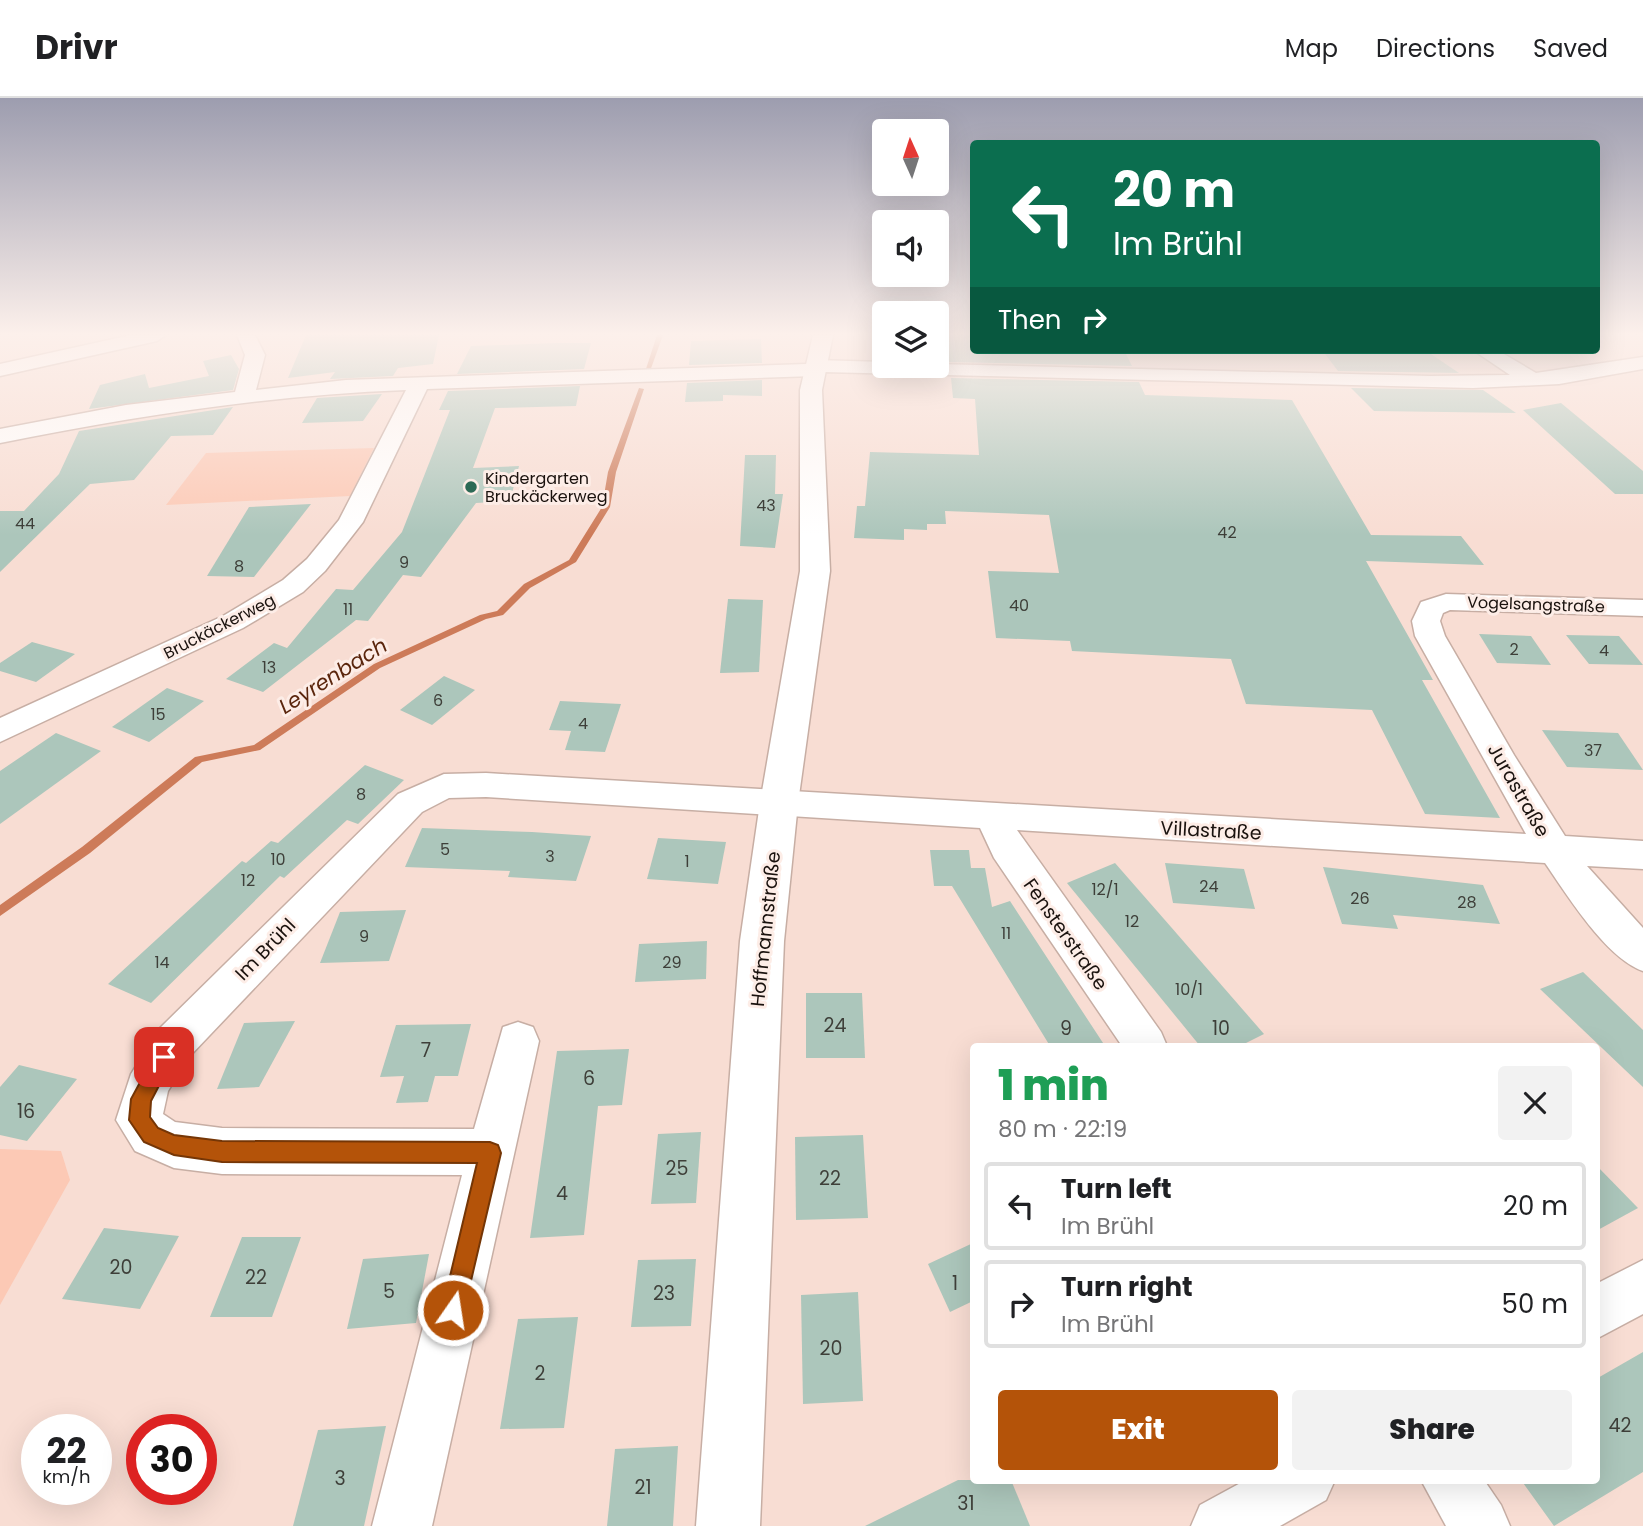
<!DOCTYPE html>
<html lang="en">
<head>
<meta charset="utf-8">
<style>
  body { margin:0; font-family:Poppins,sans-serif; background:#f2f2f2; color:#202124; height:100vh; display:flex; flex-direction:column; font-size:26px; white-space:nowrap }
  * { box-sizing:border-box; margin:0 }
  p { font-size:23px; color:#757577 }
  .icon { flex:none; width:38px; height:38px; fill:none; stroke:currentColor; stroke-width:2; stroke-linecap:round; stroke-linejoin:round }
  .map { position:relative; flex:1; overflow:hidden }
  .drawer { position:absolute; left:970px; top:945px; width:630px; height:441px; display:flex; flex-direction:column; background:#fff; border-radius:7px; box-shadow:0 7px 28px #0002 }
  .drawer>* { flex:none }
  .top-card { position:absolute; left:970px; top:42px; width:630px; height:214px; border-radius:7px; box-shadow:0 7px 28px #0002; background:#0b6e4f; color:#fff; overflow:hidden }
  .needle { width:46px; rotate:357deg }
  .tools { position:absolute; left:872px; top:21px; display:grid; gap:14px }
  .tools a { display:grid; place-items:center; width:77px; height:77px; border-radius:7px; background:#fff; box-shadow:0 7px 28px #0002; font-size:35px }
  .speed { position:absolute; left:21px; top:1316px; display:flex; gap:14px; font-size:35px; font-weight:700; text-align:center }
  .speed>* { display:grid; place-content:center; width:91px; height:91px; border-radius:50%; background:#fff; box-shadow:0 7px 28px #0002; line-height:1 }
  .speed small { font-size:18px; font-weight:400 }
  .speed .limit { border:10px solid #d22; background:#fff; color:#111 }
  .pin { position:absolute; display:grid; place-items:center; width:60px; height:60px; color:#fff; margin:-30px; border-radius:14px; box-shadow:0 4px 10px #0006 }
  .me { position:absolute; width:77px; margin:-38px; rotate:13deg; stroke-linejoin:round; filter:drop-shadow(0 0 5px #0008) }
  .turn { display:flex; align-items:center; gap:24px; height:147px; padding:0 28px; font-size:32px }
  .turn .icon { width:91px; height:91px; stroke-width:2.5 }
  .turn b { display:block; font-size:49px; line-height:60px }
  .then { display:flex; align-items:center; height:66px; padding:0 28px; background:#0003; gap:14px; font-size:26px }
  .round { display:grid; place-items:center; flex:none; width:74px; height:74px; border-radius:7px; background:#f2f2f2 }
  .overview { display:flex; align-items:center; justify-content:space-between; height:119px; padding:0 28px }
  h1 { font-size:42px; font-weight:800; line-height:52px; color:#1e9e55 }
  .cta { display:flex; gap:14px; margin-top:auto; padding:14px 28px }
  .cta a { flex:1; height:80px; border-radius:7px; background:#b45309; color:#fff; font-size:28px; font-weight:800; line-height:80px; text-align:center }
  .cta a+a { background:#f2f2f2; color:#202124 }
  ul { padding:0; list-style:none }
  li { display:flex; align-items:center; gap:21px; height:88px; margin:0 14px 10px; padding:0 14px; border:4px solid #e0e0e0; border-radius:7px }
  li div { flex:1 }
  li b { display:block; font-size:26px }
  li em { font-style:normal }
  header { display:flex; align-items:center; gap:42px; box-sizing:border-box; height:98px; padding:0 35px; background:#fff; border-bottom:2px solid #e0e0e0 }
  header strong { font-size:33px }
  nav { display:flex; gap:38px; margin-inline-start:auto; font-size:24px }
  .map>svg:first-child { display:block }
  .green { fill:#fcc9b5 }
  .lines { fill:none; stroke-linecap:round; stroke-linejoin:round }
  .stream { fill:#cd7b59; fill-rule:evenodd }
  .building { fill:#acc6bb }
  .minor-casing { stroke:#c7aea4; stroke-width:3 }
  .tertiary-casing { stroke:#c7aea4; stroke-width:3 }
  .minor { fill:#fff; fill-rule:evenodd }
  .tertiary { fill:#fff; fill-rule:evenodd }
  .route { fill:#b45309; stroke:#753606; stroke-width:2 }
  .poi-dot { fill:#2c6955; stroke:#fdede7; stroke-width:2.5 }
  .labels { text-anchor:middle; stroke-width:6; stroke-linejoin:round; paint-order:stroke }
  .far-poi-label { font-size:16px; fill:#1a120e; stroke:#fdede7; text-anchor:start }
  .number-label { font-size:16px; fill:#3e3f39 }
  .far-street-label { font-size:16px; fill:#1a120e; stroke:#fdede7 }
  .street-label { font-size:19px; fill:#1a120e; stroke:#fdede7 }
  .near-number-label { font-size:19px; fill:#3e3f39 }
  .water-label { font-size:21px; font-style:italic; fill:#5b260d; stroke:#fdede7 }
</style>
</head>
<body>
<header>
<strong>Drivr</strong>
<nav><a>Map</a><a>Directions</a><a>Saved</a></nav>
</header>
<div class="map">
<svg width="1643" height="1428" viewBox="0 0 1643 1428">
  <rect width="100%" height="100%" fill="#f8ddd3"/>
  <g class="green">
    <path d="M 374,350 L 350,398 L 166,407 L 206,355 Z"/>
    <path d="M 0,1051 L 61,1053 L 70,1082 L 0,1207 Z"/>
  </g>
  <g class="lines">
    <g class="stream">
      <path d="M 657,237 L 663,237 L 649,276 L 644,277 Z"/>
      <path d="M 639,290 L 644,291 L 616,374 L 610,409 L 576,464 L 530,490 L 503,517 L 486,521 L 380,570 L 260,652 L 202,664 L 90,755 L 0,818 L 0,807 L 82,749 L 195,659 L 254,647 L 374,566 L 480,517 L 497,513 L 524,486 L 569,462 L 602,409 L 608,374 Z"/>
    </g>
  </g>
  <g class="building">
    <path d="M 306,237 L 439,237 L 433,266 L 398,270 L 393,278 L 330,281 L 335,274 L 288,280 Z"/>
    <path d="M 945,237 L 972,237 L 973,252 L 1124,252 L 1132,268 L 949,264 Z"/>
    <path d="M 761,241 L 762,265 L 689,267 L 691,243 Z"/>
    <path d="M 557,245 L 591,245 L 584,271 L 457,276 L 471,248 Z"/>
    <path d="M 1322,252 L 1425,252 L 1459,275 L 1338,273 Z"/>
    <path d="M 231,257 L 239,271 L 233,292 L 89,311 L 100,287 L 145,276 L 149,290 L 209,278 L 203,263 Z"/>
    <path d="M 951,280 L 1139,284 L 1145,297 L 1292,302 L 1371,437 L 1461,438 L 1484,467 L 1366,463 L 1433,582 L 1422,582 L 1500,720 L 1425,716 L 1372,612 L 1246,606 L 1231,561 L 1072,553 L 1070,543 L 996,540 L 988,473 L 1059,475 L 1049,417 L 945,413 L 946,426 L 927,426 L 927,432 L 904,431 L 904,442 L 854,440 L 857,408 L 865,408 L 870,354 L 979,357 L 975,301 L 953,300 Z"/>
    <path d="M 762,282 L 762,298 L 723,297 L 723,303 L 685,304 L 687,285 Z"/>
    <path d="M 580,288 L 576,308 L 495,310 L 473,370 L 519,368 L 510,403 L 476,405 L 421,479 L 403,477 L 368,523 L 356,522 L 263,594 L 226,581 L 274,545 L 287,550 L 336,491 L 353,492 L 402,434 L 450,312 L 439,312 L 448,293 Z"/>
    <path d="M 1351,290 L 1483,292 L 1516,315 L 1374,313 Z"/>
    <path d="M 382,296 L 363,323 L 302,325 L 317,300 Z"/>
    <path d="M 1561,305 L 1643,373 L 1643,396 L 1615,396 L 1523,312 Z"/>
    <path d="M 233,309 L 213,337 L 171,338 L 134,382 L 90,386 L 0,474 L 0,413 L 24,413 L 59,376 L 79,333 Z"/>
    <path d="M 745,357 L 776,357 L 775,396 L 783,396 L 775,450 L 740,448 Z"/>
    <path d="M 311,406 L 254,479 L 207,478 L 249,409 Z"/>
    <path d="M 728,501 L 763,502 L 759,574 L 720,575 Z"/>
    <path d="M 1479,536 L 1531,538 L 1551,567 L 1497,565 Z"/>
    <path d="M 1566,537 L 1619,538 L 1643,567 L 1589,566 Z"/>
    <path d="M 32,544 L 75,556 L 36,584 L 0,573 L 0,565 Z"/>
    <path d="M 444,578 L 475,592 L 432,627 L 400,612 Z"/>
    <path d="M 167,590 L 204,603 L 149,644 L 112,629 Z"/>
    <path d="M 560,603 L 621,606 L 605,654 L 565,652 L 571,633 L 549,632 Z"/>
    <path d="M 1542,632 L 1618,635 L 1643,672 L 1567,669 Z"/>
    <path d="M 56,635 L 101,653 L 0,726 L 0,673 Z"/>
    <path d="M 365,667 L 404,682 L 358,726 L 347,722 L 284,780 L 280,778 L 151,905 L 108,886 L 242,763 L 246,765 L 271,743 L 278,745 Z"/>
    <path d="M 422,730 L 532,734 L 591,738 L 576,783 L 508,779 L 510,773 L 405,769 Z"/>
    <path d="M 658,740 L 726,744 L 718,786 L 647,781 Z"/>
    <path d="M 930,752 L 969,752 L 971,770 L 985,770 L 992,809 L 1010,803 L 1105,948 L 1050,948 L 952,788 L 934,788 Z"/>
    <path d="M 1115,765 L 1171,829 L 1264,936 L 1240,948 L 1200,948 L 1067,785 Z"/>
    <path d="M 1165,765 L 1244,771 L 1255,811 L 1173,805 Z"/>
    <path d="M 1323,769 L 1483,787 L 1500,826 L 1393,817 L 1398,831 L 1342,826 Z"/>
    <path d="M 406,812 L 389,863 L 320,865 L 340,814 Z"/>
    <path d="M 707,843 L 706,881 L 635,884 L 639,846 Z"/>
    <path d="M 1583,874 L 1643,932 L 1643,989 L 1540,891 Z"/>
    <path d="M 806,895 L 862,895 L 865,960 L 806,960 Z"/>
    <path d="M 295,923 L 259,989 L 217,991 L 244,925 Z"/>
    <path d="M 471,926 L 458,978 L 435,978 L 428,1004 L 396,1005 L 404,978 L 380,979 L 396,927 Z"/>
    <path d="M 629,951 L 622,1007 L 598,1008 L 584,1137 L 530,1140 L 557,953 Z"/>
    <path d="M 19,967 L 77,981 L 27,1043 L 0,1037 L 0,989 Z"/>
    <path d="M 701,1034 L 696,1105 L 651,1106 L 658,1036 Z"/>
    <path d="M 863,1037 L 868,1120 L 796,1122 L 795,1039 Z"/>
    <path d="M 1596,1067 L 1638,1110 L 1596,1133 Z"/>
    <path d="M 104,1130 L 179,1138 L 140,1211 L 62,1201 Z"/>
    <path d="M 242,1139 L 301,1139 L 272,1219 L 210,1219 Z"/>
    <path d="M 973,1145 L 973,1203 L 950,1214 L 928,1166 Z"/>
    <path d="M 429,1156 L 416,1225 L 347,1231 L 363,1161 Z"/>
    <path d="M 696,1161 L 691,1228 L 631,1229 L 638,1162 Z"/>
    <path d="M 858,1194 L 863,1303 L 803,1306 L 801,1197 Z"/>
    <path d="M 578,1219 L 564,1330 L 500,1331 L 518,1221 Z"/>
    <path d="M 1643,1254 L 1643,1374 L 1554,1428 L 1521,1382 L 1596,1382 L 1596,1281 Z"/>
    <path d="M 386,1328 L 364,1428 L 293,1428 L 318,1332 Z"/>
    <path d="M 678,1348 L 673,1428 L 607,1428 L 615,1351 Z"/>
    <path d="M 958,1382 L 1011,1382 L 1030,1428 L 865,1428 Z"/>
  </g>
  <g class="lines">
    <g class="minor-casing">
      <g id="minor">
        <path d="M 131,237 L 166,237 L 157,243 L 0,278 L 0,266 Z"/>
        <path d="M 237,237 L 255,237 L 265,257 L 256,292 L 346,282 L 806,266 L 815,262 L 884,264 L 884,268 L 936,266 L 1430,278 L 1510,277 L 1473,252 L 1497,252 L 1536,275 L 1643,259 L 1643,271 L 1559,286 L 1473,290 L 823,274 L 814,278 L 427,291 L 363,424 L 325,473 L 303,494 L 243,530 L 0,644 L 0,620 L 223,518 L 283,482 L 307,461 L 339,422 L 406,292 C 269,297 134,318 0,345 L 0,331 L 126,307 L 235,294 L 245,257 Z"/>
        <path d="M 1446,496 L 1643,502 L 1643,518 L 1450,512 L 1443,515 L 1440,523 L 1445,538 L 1514,657 L 1565,738 L 1643,743 L 1643,771 L 1587,768 L 1643,830 L 1643,873 C 1606,860 1567,797 1545,765 L 1017,732 L 1161,934 L 1167,948 L 1122,948 L 994,760 L 980,730 L 486,699 L 449,700 L 422,714 L 189,959 L 168,993 L 163,1016 L 175,1024 L 222,1030 L 474,1031 L 503,929 L 518,924 L 533,929 L 539,943 L 432,1428 L 372,1428 L 462,1077 L 222,1076 L 174,1070 L 135,1053 L 116,1022 L 131,976 L 159,931 L 398,696 L 444,676 L 486,675 L 1526,736 L 1415,538 L 1412,523 L 1421,504 Z"/>
        <path d="M 1643,1162 L 1643,1216 L 1596,1241 L 1596,1186 Z"/>
        <path d="M 1246,1382 L 1335,1382 L 1326,1402 L 1280,1428 L 1191,1428 L 1200,1407 Z"/>
        <path d="M 1421,1382 L 1484,1382 L 1501,1407 L 1510,1428 L 1446,1428 Z"/>
      </g>
    </g>
    <g class="tertiary-casing">
      <path id="tertiary" d="M 813,237 L 833,237 L 822,292 L 830,473 L 798,705 L 784,843 L 760,1428 L 696,1428 L 740,843 L 760,705 L 800,473 L 800,292 Z"/>
    </g>
    <use href="#minor" class="minor"/>
    <use href="#tertiary" class="tertiary"/>
  </g>
  <linearGradient id="sky" x2="0" y2="1"><stop stop-color="#9d9daf"/><stop offset="0.54" stop-color="#fcf0eb"/><stop offset="1" stop-color="#fcf0eb" stop-opacity="0"/></linearGradient>
  <rect width="1643" height="437" fill="url(#sky)"/>
  <path class="route" d="M 164,950 L 171,953 L 174,959 L 151,1003 L 150,1019 L 158,1030 L 174,1037 L 222,1043 L 490,1044 L 498,1047 L 501,1055 L 462,1221 L 453,1224 L 445,1221 L 442,1212 L 477,1065 L 222,1064 L 174,1057 L 144,1044 L 129,1022 L 131,1001 L 157,953 Z"/>
  <circle class="poi-dot" cx="471" cy="389" r="7"/>
  <g class="labels">
    <g class="far-poi-label">
      <text x="485" y="386">Kindergarten<tspan x="485" dy="18">Bruckäckerweg</tspan></text>
    </g>
    <g class="number-label">
      <text x="766" y="413">43</text>
      <text x="25" y="431">44</text>
      <text x="1227" y="440">42</text>
      <text x="404" y="470">9</text>
      <text x="239" y="474">8</text>
      <text x="1019" y="513">40</text>
      <text x="348" y="517">11</text>
      <text x="1514" y="557">2</text>
      <text x="1604" y="558">4</text>
      <text x="269" y="575">13</text>
      <text x="438" y="608">6</text>
      <text x="158" y="622">15</text>
      <text x="583" y="631">4</text>
      <text x="1593" y="658">37</text>
      <text x="361" y="702">8</text>
      <text x="445" y="757">5</text>
      <text x="550" y="764">3</text>
      <text x="278" y="767">10</text>
      <text x="687" y="769">1</text>
      <text x="248" y="788">12</text>
      <text x="1209" y="794">24</text>
      <text x="1105" y="797">12/1</text>
      <text x="1360" y="806">26</text>
      <text x="1467" y="810">28</text>
      <text x="1132" y="829">12</text>
      <text x="1006" y="841">11</text>
      <text x="364" y="844">9</text>
      <text x="162" y="870">14</text>
      <text x="672" y="870">29</text>
      <text x="1189" y="897">10/1</text>
    </g>
    <g class="far-street-label">
      <text transform="translate(1536 506) rotate(2)" y="6">Vogelsangstraße</text>
      <text transform="translate(219 528) rotate(-27)" y="6">Bruckäckerweg</text>
    </g>
    <g class="street-label">
      <text transform="translate(1519 692) rotate(60)" y="7">Jurastraße</text>
      <text transform="translate(1211 732) rotate(3)" y="7">Villastraße</text>
      <text transform="translate(765 831) rotate(-84)" y="7">Hoffmannstraße</text>
      <text transform="translate(1066 836) rotate(55)" y="7">Fensterstraße</text>
      <text transform="translate(265 851) rotate(-46)" y="7">Im Brühl</text>
    </g>
    <g class="near-number-label">
      <text x="835" y="934">24</text>
      <text x="1066" y="937">9</text>
      <text x="1221" y="937">10</text>
      <text x="426" y="959">7</text>
      <text x="589" y="987">6</text>
      <text x="26" y="1020">16</text>
      <text x="677" y="1077">25</text>
      <text x="830" y="1087">22</text>
      <text x="562" y="1102">4</text>
      <text x="121" y="1176">20</text>
      <text x="256" y="1186">22</text>
      <text x="955" y="1192">1</text>
      <text x="389" y="1200">5</text>
      <text x="664" y="1202">23</text>
      <text x="831" y="1257">20</text>
      <text x="540" y="1282">2</text>
      <text x="1620" y="1334">42</text>
      <text x="340" y="1387">3</text>
      <text x="643" y="1396">21</text>
      <text x="966" y="1412">31</text>
    </g>
    <g class="water-label">
      <text transform="translate(333 578) rotate(-32)" y="7">Leyrenbach</text>
    </g>
  </g>
</svg>
<div class="tools">
<a><svg class="needle" viewBox="-14 -14 28 28"><path d="M0-13l5 13h-10z" fill="#e53935"/><path d="M0 13l5-13h-10z" fill="#757577"/></svg></a>
<a><svg class="icon" aria-label="sound" viewBox="0 0 24 24"><path d="M4 9h4l5-4v14l-5-4H4zM17 9q2 3 0 6"/></svg></a>
<a><svg class="icon" aria-label="layers" viewBox="0 0 24 24"><path d="M12 4l9 5-9 5-9-5zM3 14l9 5 9-5"/></svg></a>
</div>
<div class="speed"><div>22<small>km/h</small></div><div class="limit">30</div></div>
<div class="pin" style="left:164px;top:959px;background:#d93025"><svg class="icon" aria-label="arrive" viewBox="0 0 24 24"><path d="M6 21V4h12l-3 4 3 4H6"/></svg></div>
<svg class="me" style="left:453px;top:1212px" viewBox="-20 -20 40 40"><circle r="17" fill="#b45309" stroke="#fff" stroke-width="3"/><path d="M0-11L8 9 0 5-8 9z" fill="#fff"/></svg>
<div class="top-card">
<div class="turn"><svg class="icon" aria-label="left" viewBox="0 0 24 24"><path d="M17 20v-9H6M10 6l-5 5 5 5"/></svg><div><b>20 m</b>Im Brühl</div></div>
<div class="then">Then<svg class="icon" aria-label="right" viewBox="0 0 24 24"><path d="M7 20v-9h11M14 6l5 5-5 5"/></svg></div>
</div>
<section class="drawer">
<div class="overview"><div><h1>1 min</h1><p>80 m · 22:19</p></div><a class="round"><svg class="icon" aria-label="close" viewBox="0 0 24 24"><path d="M6 6l12 12M18 6L6 18"/></svg></a></div>
<ul>
<li><svg class="icon" aria-label="left" viewBox="0 0 24 24"><path d="M17 20v-9H6M10 6l-5 5 5 5"/></svg><div><b>Turn left</b><p>Im Brühl</p></div><em>20 m</em></li>
<li><svg class="icon" aria-label="right" viewBox="0 0 24 24"><path d="M7 20v-9h11M14 6l5 5-5 5"/></svg><div><b>Turn right</b><p>Im Brühl</p></div><em>50 m</em></li>
</ul>
<div class="cta"><a>Exit</a><a>Share</a></div>
</section>
</div>
</body>
</html>
